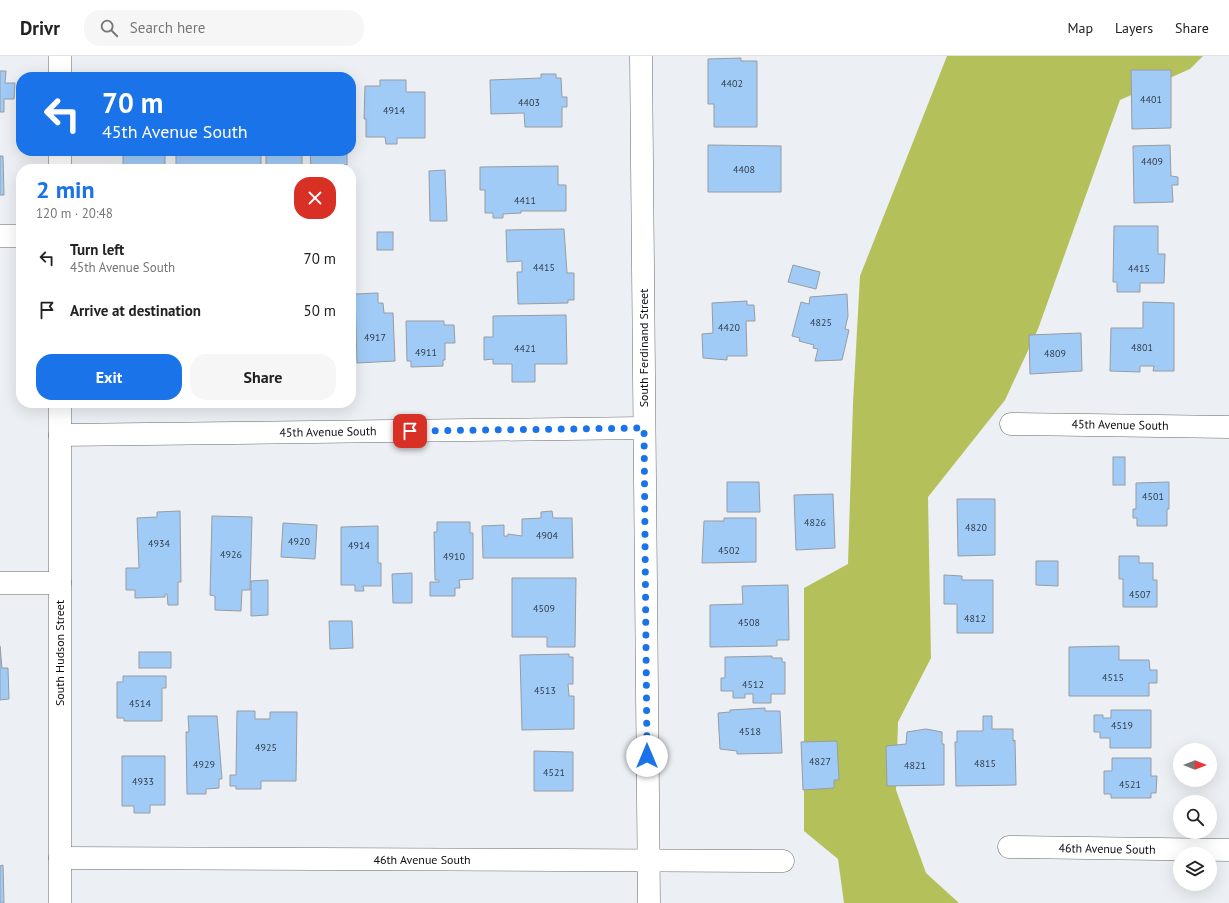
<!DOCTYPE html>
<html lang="en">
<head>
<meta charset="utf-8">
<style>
  body { margin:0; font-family:"PT Sans",sans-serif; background:#f6f6f6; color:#222; height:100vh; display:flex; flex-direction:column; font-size:15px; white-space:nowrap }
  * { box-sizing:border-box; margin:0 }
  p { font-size:13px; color:#767676 }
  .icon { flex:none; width:22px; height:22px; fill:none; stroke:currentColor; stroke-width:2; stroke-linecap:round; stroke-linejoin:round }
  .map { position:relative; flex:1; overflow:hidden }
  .drawer { position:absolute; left:16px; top:108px; width:340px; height:244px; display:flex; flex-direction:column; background:#fff; border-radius:16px; box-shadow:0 4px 16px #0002 }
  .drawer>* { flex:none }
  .hud { position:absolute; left:16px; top:16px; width:340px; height:84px; border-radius:16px; box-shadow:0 4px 16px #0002; background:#1a73e8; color:#fff; overflow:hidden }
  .needle { width:26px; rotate:90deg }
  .controls { position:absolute; left:1173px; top:687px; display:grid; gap:8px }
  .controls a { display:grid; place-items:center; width:44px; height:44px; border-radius:50%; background:#fff; box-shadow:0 4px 16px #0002; font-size:20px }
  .pin { position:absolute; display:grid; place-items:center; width:34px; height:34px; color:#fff; margin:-17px; border-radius:8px; box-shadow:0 2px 6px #0006 }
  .me { position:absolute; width:44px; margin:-22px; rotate:0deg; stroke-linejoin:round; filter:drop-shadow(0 0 3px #0008) }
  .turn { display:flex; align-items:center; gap:14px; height:84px; padding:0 20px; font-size:18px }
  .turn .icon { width:52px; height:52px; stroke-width:2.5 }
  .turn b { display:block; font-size:28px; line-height:34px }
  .round { display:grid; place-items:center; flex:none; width:42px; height:42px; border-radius:16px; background:#f6f6f6 }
  .head { display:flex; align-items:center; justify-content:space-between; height:68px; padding:0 20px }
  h1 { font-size:24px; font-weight:600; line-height:30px; color:#1a73e8 }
  .action { display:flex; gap:8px; margin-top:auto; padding:8px 20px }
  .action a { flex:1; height:46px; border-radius:16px; background:#1a73e8; color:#fff; font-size:16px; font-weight:600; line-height:46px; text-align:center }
  .action a+a { background:#f6f6f6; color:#222 }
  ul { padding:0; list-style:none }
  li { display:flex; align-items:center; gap:12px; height:52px; padding:0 20px }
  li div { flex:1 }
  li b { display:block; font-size:15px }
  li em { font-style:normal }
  header { display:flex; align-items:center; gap:24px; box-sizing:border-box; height:56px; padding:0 20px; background:#fff; border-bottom:1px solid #e0e0e0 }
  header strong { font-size:19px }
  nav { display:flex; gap:22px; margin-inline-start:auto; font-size:14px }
  .search { width:280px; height:36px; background:#f6f6f6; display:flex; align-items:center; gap:10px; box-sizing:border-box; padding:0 14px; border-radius:16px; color:#767676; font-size:15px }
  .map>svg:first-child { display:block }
  .forest { fill:#b4c15b }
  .building { fill:#a0cbf7; stroke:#999ca0 }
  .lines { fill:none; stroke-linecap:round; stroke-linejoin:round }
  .street-casing { stroke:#686c6f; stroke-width:23 }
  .street { stroke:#fff; stroke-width:22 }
  .route { stroke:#1a73e8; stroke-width:7; stroke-dasharray:0 12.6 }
  .labels { text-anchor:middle; stroke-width:3; stroke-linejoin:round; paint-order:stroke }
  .number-label { font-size:10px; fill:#313d49 }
  .street-label { font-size:12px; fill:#0c0e0f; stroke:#fff }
</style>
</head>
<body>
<header>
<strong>Drivr</strong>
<div class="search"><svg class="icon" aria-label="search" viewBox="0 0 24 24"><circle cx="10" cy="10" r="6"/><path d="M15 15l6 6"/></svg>Search here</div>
<nav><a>Map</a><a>Layers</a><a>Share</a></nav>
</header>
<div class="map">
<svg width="1229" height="847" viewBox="0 0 1229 847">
  <rect width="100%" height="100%" fill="#eceff3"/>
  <path class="forest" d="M 947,0 L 1203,0 L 1190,13 L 1120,44 L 1038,273 L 1005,344 L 928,441 L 931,602 L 898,666 L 896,734 L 926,817 L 959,847 L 844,847 L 838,803 L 804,775 L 804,532 L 848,508 L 853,347 L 860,220 Z"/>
  <g class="building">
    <path d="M 741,2 L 741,5 L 757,5 L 757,71 L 714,71 L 714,48 L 708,48 L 708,3 Z"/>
    <path d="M 1131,14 L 1171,14 L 1171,72 L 1132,73 Z"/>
    <path d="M 0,15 L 6,15 L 5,27 L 15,27 L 14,43 L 4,43 L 4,56 L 0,56 Z"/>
    <path d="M 541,18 L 556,18 L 556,22 L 561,22 L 562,41 L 567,41 L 567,51 L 562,51 L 562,71 L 525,71 L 524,57 L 491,58 L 490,24 L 541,22 Z"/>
    <path d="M 380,24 L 406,24 L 406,36 L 425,36 L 425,82 L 397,82 L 397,88 L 386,88 L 385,81 L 366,81 L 366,63 L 364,63 L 365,30 L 380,30 Z"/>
    <path d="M 708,89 L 781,90 L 781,136 L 708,136 Z"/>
    <path d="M 1170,89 L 1171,120 L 1178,121 L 1178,129 L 1172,129 L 1173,146 L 1134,147 L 1133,90 Z"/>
    <rect x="123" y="95" width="42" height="18"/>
    <path d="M 176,95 L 250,95 L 250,98 L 261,98 L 261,113 L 176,113 Z"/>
    <path d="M 266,95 L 302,95 L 302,111 L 306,111 L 306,113 L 266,113 Z"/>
    <path d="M 310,95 L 347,95 L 347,109 L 327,109 L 327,112 L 311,112 Z"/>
    <path d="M 0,100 L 3,100 L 4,139 L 0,139 Z"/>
    <path d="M 558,110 L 558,129 L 566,129 L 566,155 L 521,155 L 521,157 L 503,158 L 503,162 L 493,162 L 493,157 L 485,157 L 485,134 L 480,134 L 480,111 Z"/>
    <path d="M 445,114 L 447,165 L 430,165 L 429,115 Z"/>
    <path d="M 1114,170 L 1158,170 L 1158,198 L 1165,198 L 1164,227 L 1140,227 L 1140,236 L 1117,236 L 1117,226 L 1113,226 Z"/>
    <path d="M 564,173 L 567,217 L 574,217 L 574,244 L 568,244 L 568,247 L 518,248 L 517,216 L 522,216 L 522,205 L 507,206 L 506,174 Z"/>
    <rect x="377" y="176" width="16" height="18"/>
    <path d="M 793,209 L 820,216 L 816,233 L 788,226 Z"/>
    <path d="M 378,237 L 378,247 L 383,247 L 384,257 L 393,257 L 395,305 L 357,307 L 355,238 Z"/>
    <path d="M 847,238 L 848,260 L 845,273 L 849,274 L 842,304 L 815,305 L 818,293 L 813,292 L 814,289 L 799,285 L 800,282 L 792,280 L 801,246 L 809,248 L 810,241 Z"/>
    <path d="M 747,245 L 747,249 L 754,249 L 755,265 L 746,265 L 747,300 L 727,300 L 727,304 L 703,302 L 702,278 L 713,277 L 712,247 Z"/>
    <path d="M 1143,246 L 1174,247 L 1174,315 L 1153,315 L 1154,310 L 1140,310 L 1140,316 L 1110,315 L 1111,272 L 1143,272 Z"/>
    <path d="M 566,259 L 567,308 L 535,308 L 535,326 L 512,326 L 512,308 L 493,308 L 493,303 L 484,304 L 484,281 L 493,281 L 493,260 Z"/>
    <path d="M 406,265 L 444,265 L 444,269 L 454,269 L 455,287 L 445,287 L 445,304 L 443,304 L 443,310 L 411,311 L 411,305 L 407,305 Z"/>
    <path d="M 1081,277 L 1082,315 L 1030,318 L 1029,279 Z"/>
    <rect x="1113" y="401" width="12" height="28"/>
    <path d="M 727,426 L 759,426 L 760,456 L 727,456 Z"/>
    <path d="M 1169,426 L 1169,453 L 1167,453 L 1167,470 L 1137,470 L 1137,462 L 1133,462 L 1133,453 L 1136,453 L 1136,427 Z"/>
    <path d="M 833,438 L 835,492 L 796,494 L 794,439 Z"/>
    <path d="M 957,443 L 995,443 L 995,499 L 958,500 Z"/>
    <path d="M 180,455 L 181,526 L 178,526 L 178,549 L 168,549 L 167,538 L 165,538 L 165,541 L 135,542 L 135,534 L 126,534 L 126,512 L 139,512 L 137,462 L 157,461 L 157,456 Z"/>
    <path d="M 552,455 L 553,462 L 572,462 L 573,502 L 483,502 L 482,470 L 504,469 L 504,480 L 508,480 L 508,478 L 522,480 L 522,463 L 541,462 L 541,456 Z"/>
    <path d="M 212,460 L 252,461 L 250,534 L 242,534 L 241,555 L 215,554 L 215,540 L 210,539 Z"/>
    <path d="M 724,462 L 756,462 L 756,506 L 702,507 L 704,465 L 724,465 Z"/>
    <path d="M 437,466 L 470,466 L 470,477 L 473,477 L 473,523 L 459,524 L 460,532 L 455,532 L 455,540 L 430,540 L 430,526 L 439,526 L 439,524 L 435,524 L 434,476 L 437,476 Z"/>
    <path d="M 283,467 L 317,469 L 315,503 L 281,501 Z"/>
    <path d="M 378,470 L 378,507 L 381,507 L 381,530 L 363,530 L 364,535 L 355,535 L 355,529 L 341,529 L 341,471 Z"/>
    <path d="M 1119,500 L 1139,500 L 1139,507 L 1153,507 L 1153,524 L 1157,524 L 1157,551 L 1123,551 L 1123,523 L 1119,523 Z"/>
    <path d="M 1036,505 L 1058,505 L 1058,530 L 1036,529 Z"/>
    <path d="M 412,517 L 412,547 L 393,547 L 392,518 Z"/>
    <path d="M 944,519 L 962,520 L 962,524 L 993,524 L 993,577 L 957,577 L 957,548 L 944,548 Z"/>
    <path d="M 512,522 L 576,522 L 575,591 L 547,591 L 547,581 L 512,581 Z"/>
    <path d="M 268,524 L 268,559 L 251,560 L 251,525 Z"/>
    <path d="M 788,529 L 789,584 L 777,584 L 777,590 L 710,591 L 710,549 L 743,548 L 742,530 Z"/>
    <path d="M 329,565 L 352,565 L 353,592 L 330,593 Z"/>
    <path d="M 0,590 L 2,612 L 8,612 L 9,643 L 0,644 Z"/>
    <path d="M 1119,590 L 1119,604 L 1149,604 L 1150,614 L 1157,614 L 1157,627 L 1149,627 L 1149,640 L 1069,640 L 1069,591 Z"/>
    <rect x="139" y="596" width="32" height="16"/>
    <path d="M 569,598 L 569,601 L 573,601 L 573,628 L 568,628 L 569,640 L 574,640 L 574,673 L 522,674 L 520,599 Z"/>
    <path d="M 772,600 L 772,602 L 782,602 L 782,606 L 785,606 L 785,638 L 771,638 L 771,647 L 753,647 L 753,638 L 745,638 L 745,642 L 733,642 L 733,635 L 721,635 L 721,622 L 725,622 L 725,601 Z"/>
    <path d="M 123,620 L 166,620 L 166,632 L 162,632 L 162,665 L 124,665 L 124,662 L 117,662 L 117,626 L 123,626 Z"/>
    <path d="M 765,652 L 765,655 L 780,655 L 782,697 L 737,698 L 737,695 L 720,693 L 718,657 L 730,656 L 730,654 Z"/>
    <path d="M 1111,654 L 1151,654 L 1151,692 L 1110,692 L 1110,682 L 1100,682 L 1100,676 L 1094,676 L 1094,659 L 1103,659 L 1103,662 L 1111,662 Z"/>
    <path d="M 237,655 L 255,655 L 255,663 L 270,663 L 270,656 L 297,656 L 296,725 L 261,725 L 261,733 L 236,733 L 236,730 L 230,730 L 230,719 L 236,719 Z"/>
    <path d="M 188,660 L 217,660 L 222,723 L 219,723 L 219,732 L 206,733 L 206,738 L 187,738 L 186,676 L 189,676 Z"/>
    <path d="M 983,660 L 992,660 L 992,673 L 1013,673 L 1013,685 L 1015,684 L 1016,729 L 956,730 L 955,686 L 957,686 L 957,675 L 983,675 Z"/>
    <path d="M 926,673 L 942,676 L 942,688 L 944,688 L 944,729 L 887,730 L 886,690 L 906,688 L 907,676 Z"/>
    <path d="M 837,685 L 839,724 L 834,724 L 834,732 L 803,734 L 801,686 Z"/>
    <path d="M 534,695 L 573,696 L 573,735 L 534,735 Z"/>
    <path d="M 122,700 L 165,700 L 165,749 L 150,749 L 150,757 L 134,757 L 134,750 L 122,750 Z"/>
    <path d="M 1112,702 L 1151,702 L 1151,720 L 1157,720 L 1156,737 L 1151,737 L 1151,742 L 1111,742 L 1111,738 L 1104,738 L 1104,715 L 1112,715 Z"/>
    <path d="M 3,809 L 4,847 L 0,847 L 0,810 Z"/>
  </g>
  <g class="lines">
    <g class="street-casing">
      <g id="street">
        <path d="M 60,0 L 60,21"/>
        <path d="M 641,0 L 649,847"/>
        <path d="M 60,95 L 60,113"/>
        <path d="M 0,180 L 21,180"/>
        <path d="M 60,347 L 60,847"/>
        <path d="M 1011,368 L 1229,371"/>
        <path d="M 60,379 L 644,372"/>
        <path d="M 0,527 L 60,527"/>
        <path d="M 1009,791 L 1229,794"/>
        <path d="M 60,802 L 783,805"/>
      </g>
    </g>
    <use href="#street" class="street"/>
  </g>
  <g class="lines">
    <path class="route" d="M 410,375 L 644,372 L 647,700"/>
  </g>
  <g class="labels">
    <g class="number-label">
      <text x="732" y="31">4402</text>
      <text x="1151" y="47">4401</text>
      <text x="529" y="50">4403</text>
      <text x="394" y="58">4914</text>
      <text x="1152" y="109">4409</text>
      <text x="744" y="117">4408</text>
      <text x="525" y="148">4411</text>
      <text x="544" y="215">4415</text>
      <text x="1139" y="216">4415</text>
      <text x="821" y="270">4825</text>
      <text x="729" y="275">4420</text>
      <text x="375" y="285">4917</text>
      <text x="1142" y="295">4801</text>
      <text x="525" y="296">4421</text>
      <text x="426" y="300">4911</text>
      <text x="1055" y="301">4809</text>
      <text x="1153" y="444">4501</text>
      <text x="815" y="470">4826</text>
      <text x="976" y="475">4820</text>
      <text x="547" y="483">4904</text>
      <text x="299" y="489">4920</text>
      <text x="159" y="491">4934</text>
      <text x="359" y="493">4914</text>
      <text x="729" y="498">4502</text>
      <text x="231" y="502">4926</text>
      <text x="454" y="504">4910</text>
      <text x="1140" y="542">4507</text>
      <text x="544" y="556">4509</text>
      <text x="975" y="566">4812</text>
      <text x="749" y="570">4508</text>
      <text x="1113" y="625">4515</text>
      <text x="753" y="632">4512</text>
      <text x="545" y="638">4513</text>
      <text x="140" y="651">4514</text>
      <text x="1122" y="673">4519</text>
      <text x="750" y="679">4518</text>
      <text x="266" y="695">4925</text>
      <text x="820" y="709">4827</text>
      <text x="985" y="711">4815</text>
      <text x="204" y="712">4929</text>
      <text x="915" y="713">4821</text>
      <text x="554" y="720">4521</text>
      <text x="143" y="729">4933</text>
      <text x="1130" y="732">4521</text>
    </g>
    <g class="street-label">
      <text transform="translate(644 292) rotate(-90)" y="4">South Ferdinand Street</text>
      <text transform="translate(1120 369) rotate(1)" y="4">45th Avenue South</text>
      <text transform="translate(328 376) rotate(-1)" y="4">45th Avenue South</text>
      <text transform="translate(60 597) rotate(-90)" y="4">South Hudson Street</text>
      <text transform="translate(1107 793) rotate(1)" y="4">46th Avenue South</text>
      <text x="422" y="808">46th Avenue South</text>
    </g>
  </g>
</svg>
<div class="controls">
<a><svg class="needle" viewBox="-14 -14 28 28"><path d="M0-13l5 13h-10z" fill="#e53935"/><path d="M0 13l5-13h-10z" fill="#767676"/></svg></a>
<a><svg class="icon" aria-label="search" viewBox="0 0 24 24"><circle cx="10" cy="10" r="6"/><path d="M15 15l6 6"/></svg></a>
<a><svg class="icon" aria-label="layers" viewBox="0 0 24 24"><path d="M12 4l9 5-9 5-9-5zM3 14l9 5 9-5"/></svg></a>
</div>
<div class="pin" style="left:410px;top:375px;background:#d93025"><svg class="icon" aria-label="arrive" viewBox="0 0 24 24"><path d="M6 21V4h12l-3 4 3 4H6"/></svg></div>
<svg class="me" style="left:647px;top:700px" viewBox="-20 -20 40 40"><circle r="19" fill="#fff"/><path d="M0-13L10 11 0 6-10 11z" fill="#1a73e8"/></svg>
<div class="hud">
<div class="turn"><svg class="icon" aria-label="left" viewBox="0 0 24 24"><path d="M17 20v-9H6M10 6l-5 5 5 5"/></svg><div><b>70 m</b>45th Avenue South</div></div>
</div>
<section class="drawer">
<div class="head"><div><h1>2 min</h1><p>120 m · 20:48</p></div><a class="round" style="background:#d93025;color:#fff"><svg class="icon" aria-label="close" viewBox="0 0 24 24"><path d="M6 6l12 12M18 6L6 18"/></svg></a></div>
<ul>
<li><svg class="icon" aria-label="left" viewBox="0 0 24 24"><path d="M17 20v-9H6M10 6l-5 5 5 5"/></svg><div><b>Turn left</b><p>45th Avenue South</p></div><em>70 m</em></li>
<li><svg class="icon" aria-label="arrive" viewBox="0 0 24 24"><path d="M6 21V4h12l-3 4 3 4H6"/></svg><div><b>Arrive at destination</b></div><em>50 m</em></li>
</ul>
<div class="action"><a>Exit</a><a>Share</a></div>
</section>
</div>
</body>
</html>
